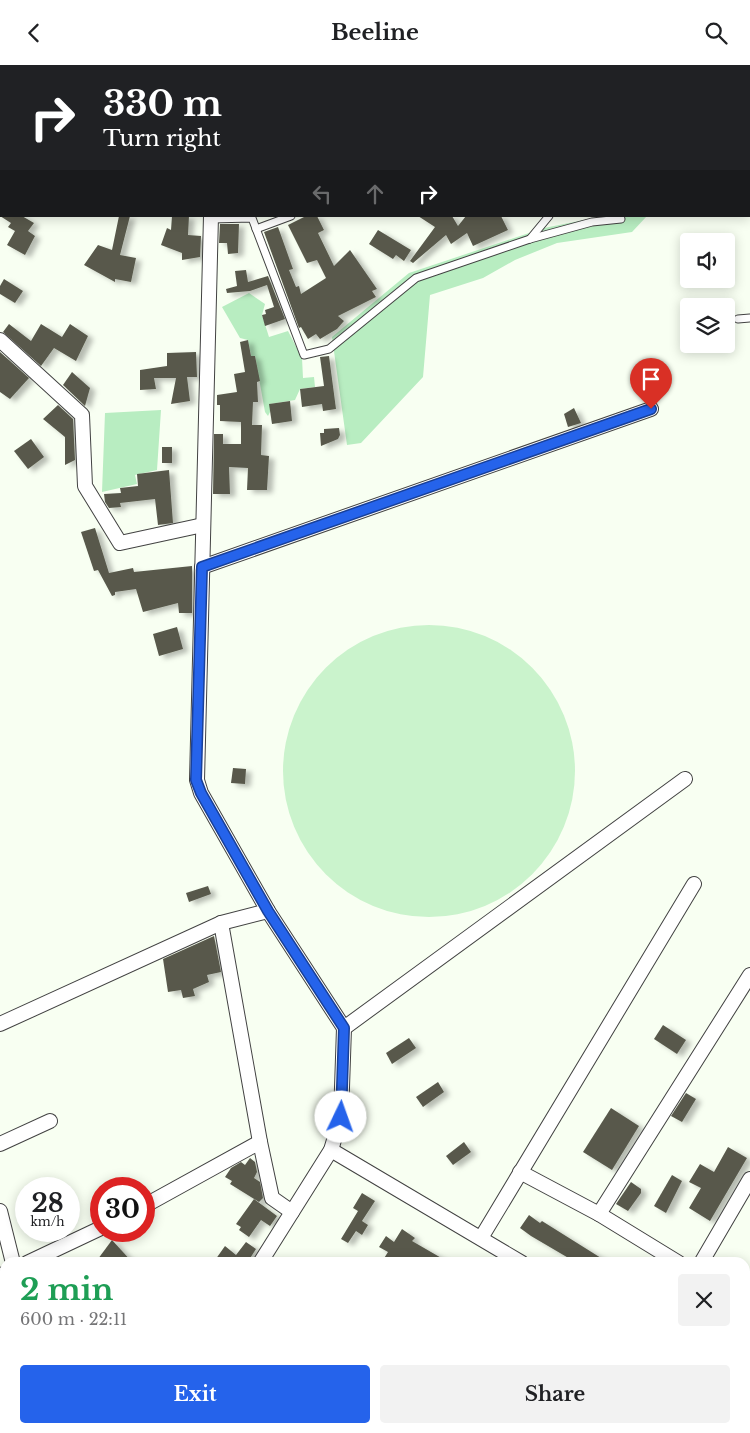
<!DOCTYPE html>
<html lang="en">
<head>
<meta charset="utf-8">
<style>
  body { margin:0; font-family:"Libre Baskerville",serif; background:#f2f2f2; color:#202124; height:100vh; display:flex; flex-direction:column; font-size:19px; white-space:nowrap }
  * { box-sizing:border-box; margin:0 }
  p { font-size:16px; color:#757577 }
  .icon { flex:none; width:28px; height:28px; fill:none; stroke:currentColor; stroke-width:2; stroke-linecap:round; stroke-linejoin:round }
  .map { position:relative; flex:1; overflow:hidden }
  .side { position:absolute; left:0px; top:1192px; width:750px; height:176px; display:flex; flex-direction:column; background:#fff; border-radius:15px 15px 0 0; box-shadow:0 2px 12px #0003 }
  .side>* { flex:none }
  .top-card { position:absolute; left:0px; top:0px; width:750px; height:152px; box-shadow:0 2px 12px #0003; background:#202124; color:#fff; overflow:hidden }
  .controls { position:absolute; left:680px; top:168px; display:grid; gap:10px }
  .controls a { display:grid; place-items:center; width:55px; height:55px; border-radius:5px; background:#fff; box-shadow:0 2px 12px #0003; font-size:25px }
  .speed { position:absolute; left:15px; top:1112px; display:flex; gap:10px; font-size:25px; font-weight:700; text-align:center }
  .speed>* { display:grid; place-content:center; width:65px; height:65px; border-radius:50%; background:#fff; box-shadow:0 2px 12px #0003; line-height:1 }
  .speed small { font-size:12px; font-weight:400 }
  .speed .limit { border:8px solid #d22; background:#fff; color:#111 }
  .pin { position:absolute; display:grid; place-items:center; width:42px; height:42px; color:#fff; margin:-51px -21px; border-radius:50% 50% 50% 0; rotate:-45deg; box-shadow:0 0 5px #0007 }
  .pin .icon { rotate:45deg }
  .me { position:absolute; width:55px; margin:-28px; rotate:3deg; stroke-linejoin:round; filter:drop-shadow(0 0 4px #0008) }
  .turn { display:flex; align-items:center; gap:18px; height:105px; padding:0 20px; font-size:22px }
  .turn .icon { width:65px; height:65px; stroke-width:2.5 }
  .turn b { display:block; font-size:35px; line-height:42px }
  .lanes { display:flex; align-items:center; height:48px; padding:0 20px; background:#0003; justify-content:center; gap:25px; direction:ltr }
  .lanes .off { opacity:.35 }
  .round { display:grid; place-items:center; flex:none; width:52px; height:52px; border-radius:5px; background:#f2f2f2 }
  .headline { display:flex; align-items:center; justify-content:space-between; height:85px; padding:0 20px }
  h1 { font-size:30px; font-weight:700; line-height:38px; color:#1e9e55 }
  .button { display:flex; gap:10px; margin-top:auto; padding:10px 20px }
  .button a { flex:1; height:58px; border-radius:5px; background:#2563eb; color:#fff; font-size:20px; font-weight:700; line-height:58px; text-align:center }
  .button a+a { background:#f2f2f2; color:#202124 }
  header { display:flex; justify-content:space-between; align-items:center; height:65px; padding:0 20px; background:#fff; font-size:22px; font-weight:700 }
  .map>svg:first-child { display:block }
  .green { fill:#b8edc1 }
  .pitch { fill:#caf3cc }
  .building { fill:#58594b; filter:url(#shadow) }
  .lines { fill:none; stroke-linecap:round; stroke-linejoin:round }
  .service-casing { stroke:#424242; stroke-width:9 }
  .minor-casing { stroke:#424242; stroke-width:16 }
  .primary-casing { stroke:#202020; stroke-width:24 }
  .service { stroke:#fff; stroke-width:7 }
  .minor { stroke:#fff; stroke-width:14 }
  .primary { stroke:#b7ff62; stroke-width:22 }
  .route-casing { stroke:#184099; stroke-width:12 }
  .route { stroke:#2563eb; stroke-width:9 }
</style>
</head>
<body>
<header><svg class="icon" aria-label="back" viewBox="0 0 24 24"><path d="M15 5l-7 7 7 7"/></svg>Beeline<svg class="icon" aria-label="search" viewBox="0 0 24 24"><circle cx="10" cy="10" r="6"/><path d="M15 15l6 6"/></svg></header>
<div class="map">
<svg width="750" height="1368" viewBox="0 0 750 1368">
  <defs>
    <filter id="shadow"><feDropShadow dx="5.5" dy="3" stdDeviation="2.5" flood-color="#0004"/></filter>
  </defs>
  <rect width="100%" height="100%" fill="#f8fff2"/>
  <g class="green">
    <path d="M 148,0 L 399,0 L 401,1 L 150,1 Z"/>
    <path d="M 604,151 L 647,151 L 632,167 L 557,178 L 515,195 L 483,213 L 430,230 L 423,312 L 361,378 L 347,380 L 332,272 L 409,208 L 544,163 Z"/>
    <path d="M 249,228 L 265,239 L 262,250 L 269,272 L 288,266 L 302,293 L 303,313 L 314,312 L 315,322 L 300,324 L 295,335 L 270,339 L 270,347 L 268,351 L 265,347 L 255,291 L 251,291 L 248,275 L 240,273 L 222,242 Z"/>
    <path d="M 161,345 L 157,405 L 135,410 L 137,419 L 102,427 L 105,348 Z"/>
  </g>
  <circle class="pitch" cx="429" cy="706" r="146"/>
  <g class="building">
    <path d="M 0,151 L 22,151 L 34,158 L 28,166 L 35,171 L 25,190 L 7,180 L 15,166 L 8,162 L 11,158 Z"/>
    <path d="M 119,151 L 130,151 L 120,190 L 136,193 L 131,217 L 115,214 L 115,217 L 84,200 L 98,180 L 112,185 Z"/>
    <path d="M 172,151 L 189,151 L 188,170 L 201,171 L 200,192 L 182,195 L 182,188 L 161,180 L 167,163 L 171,165 Z"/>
    <path d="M 306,151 L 317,151 L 324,165 L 318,168 L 334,201 L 350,185 L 377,224 L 372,226 L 376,232 L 338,251 L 344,256 L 337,264 L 320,274 L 316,269 L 308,274 L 301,262 L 299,263 L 264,167 L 278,162 L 293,204 L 289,205 L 296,222 L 299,221 L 301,229 L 326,213 L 317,195 L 307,198 L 288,160 Z"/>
    <path d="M 418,151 L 452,151 L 458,161 L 466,151 L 501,151 L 508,165 L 473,181 L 467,168 L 451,179 L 446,170 L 413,198 L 410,196 L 435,162 Z"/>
    <path d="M 220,159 L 239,159 L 238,188 L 228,189 L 227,178 L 219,178 Z"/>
    <path d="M 378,165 L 411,185 L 404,196 L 396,190 L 393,194 L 369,179 Z"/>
    <path d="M 246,205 L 248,217 L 268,211 L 285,254 L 265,261 L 262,250 L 266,249 L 265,245 L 274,242 L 267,220 L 250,226 L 227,228 L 226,224 L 237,221 L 235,206 Z"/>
    <path d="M 4,214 L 23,226 L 15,238 L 0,229 L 0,221 Z"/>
    <path d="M 9,259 L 31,276 L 41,259 L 62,272 L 70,259 L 88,271 L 76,296 L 54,283 L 41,301 L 3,267 Z"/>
    <path d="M 248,275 L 251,291 L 255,291 L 260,316 L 257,317 L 258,337 L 253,337 L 252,360 L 262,360 L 261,390 L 269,391 L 267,425 L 247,425 L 248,403 L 229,402 L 230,429 L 213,429 L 214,369 L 223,369 L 223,379 L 241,379 L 241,357 L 220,356 L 220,340 L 217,340 L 217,330 L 237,327 L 234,309 L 245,307 L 240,277 Z"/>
    <path d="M 0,287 L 29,313 L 10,334 L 0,327 Z"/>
    <path d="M 196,287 L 197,312 L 187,312 L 190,336 L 171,339 L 176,313 L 154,313 L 156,324 L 140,325 L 140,305 L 167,301 L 167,288 Z"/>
    <path d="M 329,291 L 336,344 L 323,346 L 322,339 L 302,342 L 300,324 L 324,321 L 320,292 Z"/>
    <path d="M 72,307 L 90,323 L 85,341 L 63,320 Z"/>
    <path d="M 290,336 L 292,356 L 272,359 L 269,339 Z"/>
    <path d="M 58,340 L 73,354 L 75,395 L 65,400 L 65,372 L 43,354 Z"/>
    <path d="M 574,343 L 581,358 L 568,362 L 564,349 Z"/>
    <path d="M 339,363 L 340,370 L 338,374 L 321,381 L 320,368 L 324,368 L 324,364 Z"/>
    <path d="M 31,374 L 44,392 L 28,404 L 14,386 Z"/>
    <rect x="162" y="382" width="10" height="16"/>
    <path d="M 169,405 L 173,458 L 158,460 L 155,434 L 120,438 L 121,442 L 109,443 L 105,437 L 104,429 L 121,428 L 120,423 L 138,421 L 137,409 Z"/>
    <path d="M 95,463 L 109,508 L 133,503 L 134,507 L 192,501 L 192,548 L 179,548 L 178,538 L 143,547 L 136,524 L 115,527 L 115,530 L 112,531 L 98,505 L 94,506 L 81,467 Z"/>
    <path d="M 177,562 L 183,584 L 159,591 L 153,569 Z"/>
    <path d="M 233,703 L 246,704 L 245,719 L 231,718 Z"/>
    <path d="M 208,821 L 211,829 L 189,837 L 186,828 Z"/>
    <path d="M 214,871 L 221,907 L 207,910 L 209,917 L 193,924 L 195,931 L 183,933 L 181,925 L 168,927 L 163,894 Z"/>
    <path d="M 663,960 L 686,975 L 677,989 L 654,974 Z"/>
    <path d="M 409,973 L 416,983 L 392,999 L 386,988 Z"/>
    <path d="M 438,1017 L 444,1027 L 423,1042 L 416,1032 Z"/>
    <path d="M 686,1028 L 696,1034 L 682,1057 L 671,1051 Z"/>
    <path d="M 611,1043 L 639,1061 L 612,1105 L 583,1087 Z"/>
    <path d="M 464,1077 L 471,1087 L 453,1100 L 446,1091 Z"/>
    <path d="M 728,1082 L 747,1093 L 710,1156 L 689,1143 L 701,1123 L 689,1117 L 700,1099 L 714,1107 Z"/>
    <path d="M 250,1093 L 255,1097 L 257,1107 L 254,1113 L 260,1117 L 263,1133 L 259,1137 L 230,1119 L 232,1116 L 225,1112 L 231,1103 L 241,1097 L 245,1100 Z"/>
    <path d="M 672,1110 L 682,1116 L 666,1148 L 654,1141 Z"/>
    <path d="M 631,1117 L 641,1124 L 641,1128 L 628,1146 L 616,1139 Z"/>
    <path d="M 362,1128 L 375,1136 L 362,1156 L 368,1160 L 362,1170 L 356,1166 L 348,1178 L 341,1174 L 358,1146 L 353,1143 Z"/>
    <path d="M 254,1134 L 277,1151 L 270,1161 L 261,1155 L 249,1172 L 239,1165 L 241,1162 L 236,1159 Z"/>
    <path d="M 529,1150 L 540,1158 L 542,1156 L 609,1198 L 577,1198 L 531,1171 L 520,1163 Z"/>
    <path d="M 402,1164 L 415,1173 L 412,1176 L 450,1198 L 381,1198 L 388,1187 L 379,1182 L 386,1171 L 394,1177 Z"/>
    <path d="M 112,1175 L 133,1198 L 95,1198 Z"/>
    <path d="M 246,1177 L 256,1184 L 247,1198 L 213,1198 L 225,1181 L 236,1190 Z"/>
  </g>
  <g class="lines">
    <g class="service-casing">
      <g id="service">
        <path d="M 723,0 L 724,1"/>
        <path d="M 451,1 L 452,0"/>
        <path d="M 749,20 L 750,21"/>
        <path d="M 211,154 L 252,153 L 304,290 L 329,284 L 416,213 L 530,174 L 592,157 L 621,154"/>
        <path d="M 256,164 L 291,151"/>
        <path d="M 530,174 L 549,151"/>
        <path d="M 738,254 L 750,253"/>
      </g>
    </g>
    <g class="minor-casing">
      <g id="minor">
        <path d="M 133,0 L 135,1"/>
        <path d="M 0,21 L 1,22"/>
        <path d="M 211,151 L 197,715 L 201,728 L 268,846 L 344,963 L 341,1052 L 331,1085 L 260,1198"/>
        <path d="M 0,275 L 82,350 L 85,421 L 120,478 L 203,460"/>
        <path d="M 202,502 L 651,344"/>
        <path d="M 221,858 L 260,1077 L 272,1133 L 292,1147"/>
        <path d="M 0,959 L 221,858 L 268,846"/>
        <path d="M 344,963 L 685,714"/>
        <path d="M 0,1079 L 50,1056"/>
        <path d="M 331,1085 L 522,1198"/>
        <path d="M 520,1107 L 599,1149 L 679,1198"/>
        <path d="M 144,1141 L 260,1077"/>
        <path d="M 0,1146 L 13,1198"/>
        <path d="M 599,1149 L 750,910"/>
        <path d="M 481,1173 L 694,819"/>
        <path d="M 27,1198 L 101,1163"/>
        <path d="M 701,1198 L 750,1114"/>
        <path d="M 0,1210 L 5,1209"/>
        <path d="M 745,1232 L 750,1224"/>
        <path d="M 745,1330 L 750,1333"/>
        <path d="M 0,1352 L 5,1352"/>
        <path d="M 26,1364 L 29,1368"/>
        <path d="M 561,1364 L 568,1368"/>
        <path d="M 154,1368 L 156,1364"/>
        <path d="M 404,1368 L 407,1364"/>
      </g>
    </g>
    <g class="primary-casing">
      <g id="primary">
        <path d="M 68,1 L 69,0"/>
        <path d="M 0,113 L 1,111"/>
      </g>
    </g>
    <use href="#service" class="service"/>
    <use href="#minor" class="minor"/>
    <use href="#primary" class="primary"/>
  </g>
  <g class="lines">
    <g class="route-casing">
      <path id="route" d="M 341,1052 L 344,963 L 268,846 L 201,728 L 196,715 L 202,502 L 651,344"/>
    </g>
    <use href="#route" class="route"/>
  </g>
</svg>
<div class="controls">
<a><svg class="icon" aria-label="sound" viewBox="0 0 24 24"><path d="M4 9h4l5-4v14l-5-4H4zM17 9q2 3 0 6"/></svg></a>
<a><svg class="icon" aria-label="layers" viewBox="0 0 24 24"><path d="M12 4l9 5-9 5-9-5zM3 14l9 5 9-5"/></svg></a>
</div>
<div class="speed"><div>28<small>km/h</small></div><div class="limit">30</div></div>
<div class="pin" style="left:651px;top:344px;background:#d93025"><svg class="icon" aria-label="arrive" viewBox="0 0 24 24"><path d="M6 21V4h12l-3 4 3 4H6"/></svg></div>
<svg class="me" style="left:341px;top:1052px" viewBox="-20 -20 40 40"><circle r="19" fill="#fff"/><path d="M0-13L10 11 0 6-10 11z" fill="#2563eb"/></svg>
<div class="top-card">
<div class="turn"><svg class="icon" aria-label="right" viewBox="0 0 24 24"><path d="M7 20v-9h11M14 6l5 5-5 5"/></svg><div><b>330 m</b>Turn right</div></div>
<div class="lanes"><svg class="icon off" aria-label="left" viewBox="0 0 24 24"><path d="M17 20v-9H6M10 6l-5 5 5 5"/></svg><svg class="icon off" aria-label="ahead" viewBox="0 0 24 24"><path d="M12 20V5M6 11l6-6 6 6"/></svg><svg class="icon" aria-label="right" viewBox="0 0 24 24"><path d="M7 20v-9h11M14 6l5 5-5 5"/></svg></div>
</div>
<section class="side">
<div class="headline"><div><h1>2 min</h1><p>600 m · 22:11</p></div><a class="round"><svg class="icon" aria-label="close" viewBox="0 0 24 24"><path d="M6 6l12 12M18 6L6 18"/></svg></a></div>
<div class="button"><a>Exit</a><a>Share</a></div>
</section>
</div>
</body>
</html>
